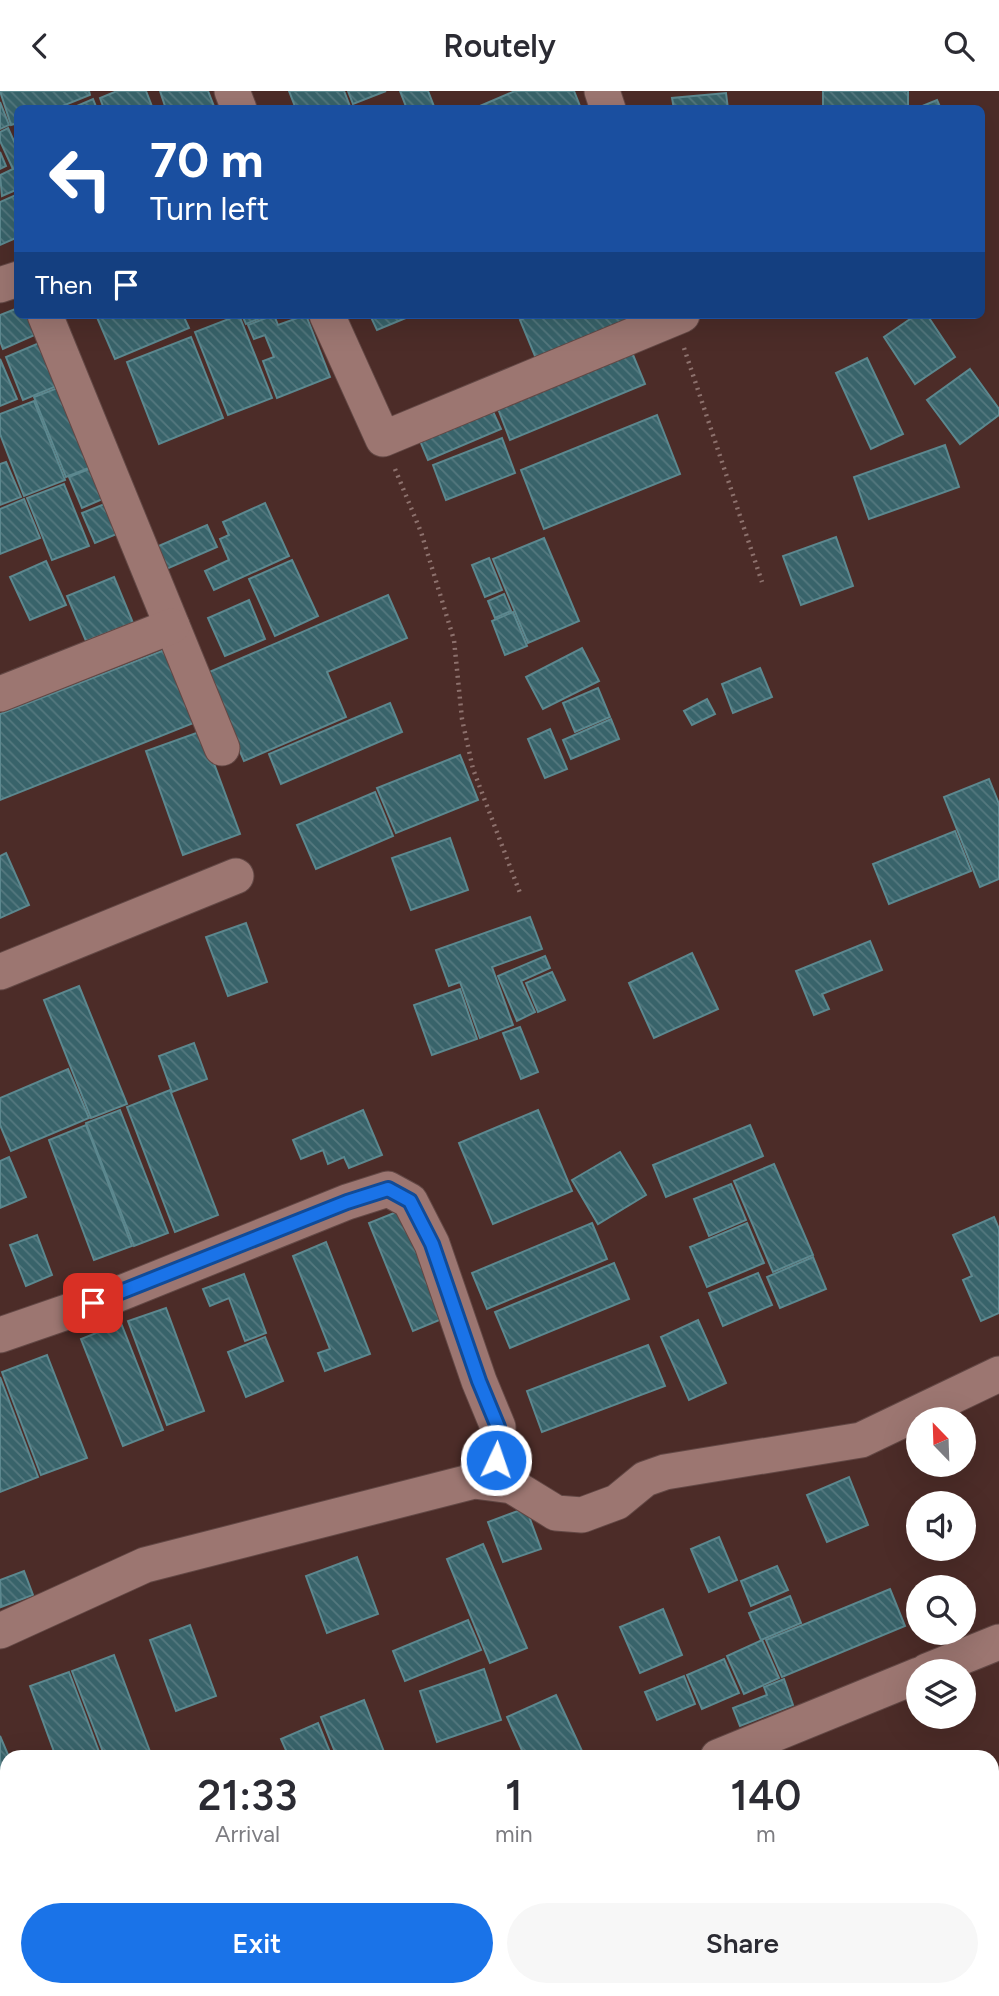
<!DOCTYPE html>
<html lang="en">
<head>
<meta charset="utf-8">
<style>
  body { margin:0; font-family:Figtree,sans-serif; background:#f7f7f7; color:#2b2b33; height:100vh; display:flex; flex-direction:column; font-size:26px; white-space:nowrap }
  * { box-sizing:border-box; margin:0 }
  p { font-size:23px; color:#7c7c81 }
  .icon { flex:none; width:38px; height:38px; fill:none; stroke:currentColor; stroke-width:2; stroke-linecap:round; stroke-linejoin:round }
  .map { position:relative; flex:1; overflow:hidden }
  .sheet { position:absolute; left:0px; top:1659px; width:999px; height:247px; display:flex; flex-direction:column; background:#fff; border-radius:21px 21px 0 0; box-shadow:0 7px 28px #0002 }
  .sheet>* { flex:none }
  .banner { position:absolute; left:14px; top:14px; width:971px; height:214px; border-radius:10px; box-shadow:0 7px 28px #0002; background:#1a4fa0; color:#fff; overflow:hidden }
  .needle { width:46px; rotate:337deg }
  .fabs { position:absolute; left:906px; top:1316px; display:grid; gap:14px }
  .fabs a { display:grid; place-items:center; width:70px; height:70px; border-radius:50%; background:#fff; box-shadow:0 7px 28px #0002; font-size:35px }
  .pin { position:absolute; display:grid; place-items:center; width:60px; height:60px; color:#fff; margin:-30px; border-radius:14px; box-shadow:0 4px 10px #0006 }
  .me { position:absolute; width:77px; margin:-38px; rotate:3deg; stroke-linejoin:round; filter:drop-shadow(0 0 5px #0008) }
  .turn { display:flex; align-items:center; gap:24px; height:147px; padding:0 21px; font-size:32px }
  .turn .icon { width:91px; height:91px; stroke-width:2.5 }
  .turn b { display:block; font-size:49px; line-height:60px }
  .then { display:flex; align-items:center; height:66px; padding:0 21px; background:#0003; gap:14px; font-size:26px }
  .eta { display:flex; justify-content:space-evenly; align-items:center; height:119px; text-align:center }
  .eta b { font-size:42px; font-weight:600; line-height:49px }
  .action { display:flex; gap:14px; margin-top:auto; padding:14px 21px }
  .action a { flex:1; height:80px; border-radius:42px; background:#1a73e8; color:#fff; font-size:28px; font-weight:600; line-height:80px; text-align:center }
  .action a+a { background:#f7f7f7; color:#2b2b33 }
  header { display:flex; justify-content:space-between; align-items:center; height:91px; padding:0 21px; background:#fff; font-size:32px; font-weight:600 }
  .map>svg:first-child { display:block }
  .building { fill:url(#building-back-hatch); stroke:#5c888f; stroke-width:2 }
  .lines { fill:none; stroke-linecap:round; stroke-linejoin:round }
  .street-casing { stroke:#634845; stroke-width:37 }
  .path { stroke:#8d716d; stroke-width:4.5; stroke-dasharray:2 5; stroke-linecap:butt }
  .street { stroke:#9c7671; stroke-width:35 }
  .route-casing { stroke:#114b97; stroke-width:18 }
  .route { stroke:#1a73e8; stroke-width:12 }
</style>
</head>
<body>
<header><svg class="icon" aria-label="back" viewBox="0 0 24 24"><path d="M15 5l-7 7 7 7"/></svg>Routely<svg class="icon" aria-label="search" viewBox="0 0 24 24"><circle cx="10" cy="10" r="6"/><path d="M15 15l6 6"/></svg></header>
<div class="map">
<svg width="999" height="1905" viewBox="0 0 999 1905">
  <defs>
    <pattern id="building-back-hatch" width="6" height="6" patternUnits="userSpaceOnUse" patternTransform="scale(1.75)"><rect width="6" height="6" fill="#38636a"/><path d="M-1 5l2 2M0 0l6 6M5-1l2 2" fill="none" stroke="#55797f"/></pattern>
  </defs>
  <rect width="100%" height="100%" fill="#4c2c28"/>
  <g class="building">
    <path d="M 0,0 L 89,0 L 90,4 L 55,18 L 18,18 L 18,32 L 11,34 Z"/>
    <path d="M 117,0 L 146,0 L 153,18 L 104,18 L 100,7 Z"/>
    <path d="M 160,0 L 208,0 L 215,18 L 166,18 Z"/>
    <path d="M 289,0 L 344,0 L 351,18 L 296,18 Z"/>
    <path d="M 348,0 L 386,0 L 353,13 Z"/>
    <path d="M 400,0 L 428,0 L 435,18 L 407,18 Z"/>
    <path d="M 515,0 L 574,0 L 580,15 L 575,18 L 473,18 Z"/>
    <rect x="823" y="0" width="85" height="18"/>
    <path d="M 726,2 L 728,18 L 674,18 L 672,7 Z"/>
    <path d="M 93,8 L 97,18 L 70,18 Z"/>
    <path d="M 937,9 L 941,18 L 915,18 Z"/>
    <path d="M 0,11 L 9,34 L 0,38 Z"/>
    <path d="M 8,37 L 18,59 L 18,98 L 2,105 L 0,84 L 13,78 L 0,50 L 0,41 Z"/>
    <path d="M 0,61 L 6,75 L 0,78 Z"/>
    <path d="M 18,103 L 18,146 L 0,154 L 0,111 Z"/>
    <path d="M 18,217 L 18,224 L 40,224 L 46,239 L 3,258 L 0,250 L 0,224 Z"/>
    <path d="M 96,224 L 183,224 L 189,237 L 115,268 Z"/>
    <path d="M 239,224 L 272,307 L 228,324 L 195,241 Z"/>
    <path d="M 242,224 L 267,224 L 246,233 Z"/>
    <path d="M 274,224 L 278,234 L 306,224 L 330,286 L 277,307 L 263,270 L 274,266 L 265,244 L 254,248 L 248,234 Z"/>
    <path d="M 370,224 L 413,224 L 377,239 Z"/>
    <path d="M 531,224 L 661,224 L 540,277 L 520,229 Z"/>
    <path d="M 916,224 L 927,224 L 955,266 L 915,293 L 884,246 Z"/>
    <path d="M 191,246 L 223,327 L 159,353 L 127,271 Z"/>
    <path d="M 51,247 L 69,290 L 23,309 L 6,266 Z"/>
    <path d="M 631,259 L 645,293 L 510,349 L 497,315 Z"/>
    <path d="M 867,267 L 903,343 L 871,358 L 836,282 Z"/>
    <path d="M 0,268 L 17,308 L 0,315 Z"/>
    <path d="M 970,278 L 999,318 L 999,324 L 960,353 L 927,309 Z"/>
    <path d="M 68,293 L 99,373 L 66,386 L 34,306 Z"/>
    <path d="M 34,310 L 65,389 L 24,405 L 0,343 L 0,323 Z"/>
    <path d="M 490,314 L 501,338 L 428,369 L 418,345 Z"/>
    <path d="M 657,324 L 680,383 L 544,438 L 521,379 Z"/>
    <path d="M 502,347 L 515,382 L 446,409 L 433,374 Z"/>
    <path d="M 945,354 L 959,396 L 869,428 L 854,386 Z"/>
    <path d="M 6,371 L 21,406 L 0,414 L 0,373 Z"/>
    <path d="M 99,374 L 112,404 L 82,417 L 69,386 Z"/>
    <path d="M 64,393 L 89,455 L 52,469 L 27,407 Z"/>
    <path d="M 24,408 L 40,447 L 0,463 L 0,418 Z"/>
    <path d="M 112,410 L 124,440 L 95,452 L 82,422 Z"/>
    <path d="M 265,412 L 289,465 L 214,499 L 205,480 L 229,469 L 220,448 L 229,444 L 223,431 Z"/>
    <path d="M 207,434 L 217,456 L 164,479 L 154,457 Z"/>
    <path d="M 836,446 L 853,495 L 801,514 L 783,465 Z"/>
    <path d="M 544,447 L 579,530 L 528,552 L 493,468 Z"/>
    <path d="M 489,467 L 502,499 L 485,506 L 472,474 Z"/>
    <path d="M 292,469 L 318,525 L 275,545 L 249,488 Z"/>
    <path d="M 46,470 L 66,514 L 30,529 L 10,486 Z"/>
    <path d="M 114,486 L 133,532 L 86,550 L 67,505 Z"/>
    <path d="M 504,503 L 511,520 L 495,527 L 488,510 Z"/>
    <path d="M 388,504 L 407,547 L 327,581 L 346,626 L 244,670 L 207,582 Z"/>
    <path d="M 249,509 L 265,548 L 225,565 L 208,527 Z"/>
    <path d="M 513,521 L 527,555 L 505,564 L 492,530 Z"/>
    <path d="M 582,557 L 599,590 L 543,618 L 526,586 Z"/>
    <path d="M 167,558 L 196,631 L 0,709 L 0,623 Z"/>
    <path d="M 760,577 L 772,606 L 733,622 L 722,593 Z"/>
    <path d="M 598,597 L 610,626 L 575,641 L 563,612 Z"/>
    <path d="M 707,608 L 715,623 L 692,634 L 684,620 Z"/>
    <path d="M 390,612 L 402,641 L 281,693 L 269,663 Z"/>
    <path d="M 611,628 L 619,648 L 571,668 L 563,649 Z"/>
    <path d="M 550,638 L 567,678 L 545,687 L 528,648 Z"/>
    <path d="M 202,640 L 240,743 L 183,764 L 146,660 Z"/>
    <path d="M 460,664 L 478,709 L 396,742 L 377,697 Z"/>
    <path d="M 989,688 L 999,713 L 999,788 L 980,796 L 944,706 Z"/>
    <path d="M 375,701 L 393,745 L 316,778 L 297,734 Z"/>
    <path d="M 955,740 L 971,780 L 889,813 L 873,773 Z"/>
    <path d="M 450,747 L 468,799 L 411,819 L 392,767 Z"/>
    <path d="M 6,762 L 29,814 L 0,827 L 0,765 Z"/>
    <path d="M 530,826 L 542,858 L 492,876 L 513,934 L 480,947 L 460,891 L 449,895 L 436,859 Z"/>
    <path d="M 246,832 L 267,891 L 228,905 L 206,846 Z"/>
    <path d="M 870,850 L 882,879 L 822,903 L 829,918 L 814,924 L 796,880 Z"/>
    <path d="M 692,862 L 718,918 L 654,947 L 629,892 Z"/>
    <path d="M 545,865 L 550,877 L 521,890 L 535,921 L 517,930 L 498,885 Z"/>
    <path d="M 552,881 L 565,909 L 538,921 L 526,892 Z"/>
    <path d="M 79,895 L 127,1013 L 91,1027 L 44,909 Z"/>
    <path d="M 460,898 L 477,948 L 432,964 L 414,914 Z"/>
    <path d="M 520,936 L 538,981 L 521,988 L 503,942 Z"/>
    <path d="M 194,952 L 207,988 L 172,1001 L 159,965 Z"/>
    <path d="M 68,978 L 89,1027 L 11,1060 L 0,1034 L 0,1007 Z"/>
    <path d="M 170,999 L 218,1124 L 175,1141 L 127,1016 Z"/>
    <path d="M 120,1019 L 168,1142 L 134,1155 L 86,1032 Z"/>
    <path d="M 363,1019 L 382,1064 L 349,1077 L 344,1066 L 328,1073 L 323,1059 L 301,1068 L 293,1049 Z"/>
    <path d="M 538,1019 L 572,1100 L 493,1133 L 459,1052 Z"/>
    <path d="M 86,1034 L 132,1155 L 94,1169 L 49,1049 Z"/>
    <path d="M 750,1034 L 763,1065 L 666,1106 L 653,1074 Z"/>
    <path d="M 620,1061 L 646,1104 L 598,1133 L 572,1089 Z"/>
    <path d="M 9,1066 L 26,1106 L 0,1117 L 0,1070 Z"/>
    <path d="M 774,1073 L 813,1164 L 773,1181 L 734,1090 Z"/>
    <path d="M 731,1093 L 746,1129 L 709,1145 L 694,1108 Z"/>
    <path d="M 404,1118 L 449,1225 L 413,1240 L 369,1132 Z"/>
    <path d="M 994,1126 L 999,1138 L 999,1222 L 981,1230 L 963,1189 L 972,1185 L 953,1144 Z"/>
    <path d="M 592,1132 L 607,1168 L 487,1218 L 472,1182 Z"/>
    <path d="M 747,1132 L 764,1172 L 707,1196 L 690,1156 Z"/>
    <path d="M 37,1144 L 52,1184 L 26,1195 L 10,1154 Z"/>
    <path d="M 326,1151 L 370,1263 L 325,1280 L 318,1262 L 330,1258 L 293,1165 Z"/>
    <path d="M 813,1166 L 826,1198 L 780,1217 L 767,1186 Z"/>
    <path d="M 614,1172 L 629,1208 L 510,1257 L 495,1221 Z"/>
    <path d="M 758,1182 L 772,1214 L 723,1235 L 709,1202 Z"/>
    <path d="M 244,1183 L 266,1242 L 245,1250 L 229,1207 L 210,1215 L 203,1198 Z"/>
    <path d="M 166,1217 L 204,1320 L 167,1334 L 128,1230 Z"/>
    <path d="M 698,1229 L 726,1292 L 689,1309 L 661,1246 Z"/>
    <path d="M 121,1232 L 163,1339 L 123,1355 L 81,1248 Z"/>
    <path d="M 265,1246 L 283,1290 L 246,1306 L 228,1261 Z"/>
    <path d="M 648,1254 L 665,1295 L 542,1341 L 527,1300 Z"/>
    <path d="M 47,1264 L 87,1367 L 41,1384 L 2,1281 Z"/>
    <path d="M 0,1286 L 38,1386 L 0,1401 Z"/>
    <path d="M 849,1386 L 868,1434 L 827,1451 L 807,1404 Z"/>
    <path d="M 526,1417 L 541,1458 L 503,1471 L 488,1431 Z"/>
    <path d="M 719,1446 L 737,1489 L 709,1501 L 691,1458 Z"/>
    <path d="M 483,1453 L 527,1557 L 490,1572 L 447,1468 Z"/>
    <path d="M 357,1466 L 378,1523 L 327,1542 L 306,1485 Z"/>
    <path d="M 777,1475 L 788,1499 L 751,1515 L 741,1490 Z"/>
    <path d="M 24,1480 L 33,1504 L 1,1516 L 0,1489 Z"/>
    <path d="M 890,1498 L 905,1535 L 782,1586 L 766,1549 Z"/>
    <path d="M 790,1505 L 801,1532 L 761,1549 L 749,1522 Z"/>
    <path d="M 663,1518 L 682,1564 L 640,1582 L 620,1536 Z"/>
    <path d="M 468,1529 L 481,1559 L 405,1590 L 393,1560 Z"/>
    <path d="M 190,1534 L 216,1605 L 176,1620 L 150,1549 Z"/>
    <path d="M 762,1549 L 779,1587 L 744,1603 L 727,1565 Z"/>
    <path d="M 114,1564 L 152,1666 L 105,1666 L 72,1580 Z"/>
    <path d="M 724,1568 L 739,1602 L 702,1618 L 687,1584 Z"/>
    <path d="M 484,1578 L 501,1629 L 437,1651 L 420,1600 Z"/>
    <path d="M 69,1581 L 101,1666 L 56,1666 L 30,1595 Z"/>
    <path d="M 684,1585 L 695,1613 L 657,1629 L 645,1601 Z"/>
    <path d="M 784,1588 L 793,1614 L 740,1635 L 733,1617 L 767,1604 L 764,1596 Z"/>
    <path d="M 556,1604 L 582,1660 L 568,1666 L 525,1666 L 507,1626 Z"/>
    <path d="M 364,1609 L 386,1666 L 337,1666 L 321,1626 Z"/>
    <path d="M 318,1632 L 332,1666 L 289,1666 L 281,1648 Z"/>
    <path d="M 0,1645 L 9,1666 L 7,1666 L 7,1745 L 0,1748 Z"/>
    <path d="M 7,1748 L 7,1777 L 0,1761 L 0,1751 Z"/>
    <path d="M 0,1765 L 7,1782 L 7,1792 L 0,1795 Z"/>
    <path d="M 7,1795 L 7,1848 L 0,1851 L 0,1798 Z"/>
    <path d="M 238,1899 L 253,1899 L 255,1905 L 223,1905 Z"/>
    <path d="M 255,1899 L 303,1899 L 306,1905 L 257,1905 Z"/>
    <path d="M 391,1899 L 441,1899 L 443,1905 L 393,1905 Z"/>
    <path d="M 535,1899 L 574,1899 L 559,1905 L 537,1905 Z"/>
    <path d="M 594,1899 L 626,1899 L 628,1905 L 579,1905 Z"/>
    <path d="M 630,1899 L 699,1899 L 698,1905 L 633,1905 Z"/>
    <path d="M 747,1899 L 853,1899 L 855,1905 L 750,1905 Z"/>
  </g>
  <g class="lines">
    <g class="street-casing">
      <g id="street">
        <path d="M 232,0 L 239,18"/>
        <path d="M 602,0 L 608,18"/>
        <path d="M 0,194 L 18,188"/>
        <path d="M 45,224 L 222,657"/>
        <path d="M 327,224 L 383,348 L 682,224"/>
        <path d="M 0,603 L 172,535"/>
        <path d="M 0,881 L 236,785"/>
        <path d="M 0,1244 L 116,1204 L 347,1111 L 388,1098 L 410,1110 L 432,1153 L 479,1290 L 498,1336 L 496,1369 L 486,1381 L 474,1390"/>
        <path d="M 0,1540 L 145,1474 L 474,1390 L 512,1395 L 556,1422 L 582,1424 L 617,1411 L 645,1388 L 665,1381 L 861,1349 L 999,1283"/>
        <path d="M 927,1580 L 999,1551"/>
        <path d="M 718,1666 L 919,1584"/>
        <path d="M 711,1899 L 714,1905"/>
        <path d="M 71,1905 L 88,1899"/>
      </g>
    </g>
    <g class="path">
      <path d="M 684,257 L 762,491"/>
      <path d="M 395,378 L 421,441 L 454,549 L 462,628 L 473,678 L 520,802"/>
    </g>
    <use href="#street" class="street"/>
  </g>
  <g class="lines">
    <g class="route-casing">
      <path id="route" d="M 93,1212 L 347,1111 L 388,1098 L 410,1110 L 432,1153 L 479,1290 L 498,1336 L 496,1369"/>
    </g>
    <use href="#route" class="route"/>
  </g>
</svg>
<div class="fabs">
<a><svg class="needle" viewBox="-14 -14 28 28"><path d="M0-13l5 13h-10z" fill="#e53935"/><path d="M0 13l5-13h-10z" fill="#7c7c81"/></svg></a>
<a><svg class="icon" aria-label="sound" viewBox="0 0 24 24"><path d="M4 9h4l5-4v14l-5-4H4zM17 9q2 3 0 6"/></svg></a>
<a><svg class="icon" aria-label="search" viewBox="0 0 24 24"><circle cx="10" cy="10" r="6"/><path d="M15 15l6 6"/></svg></a>
<a><svg class="icon" aria-label="layers" viewBox="0 0 24 24"><path d="M12 4l9 5-9 5-9-5zM3 14l9 5 9-5"/></svg></a>
</div>
<div class="pin" style="left:93px;top:1212px;background:#d93025"><svg class="icon" aria-label="arrive" viewBox="0 0 24 24"><path d="M6 21V4h12l-3 4 3 4H6"/></svg></div>
<svg class="me" style="left:496px;top:1369px" viewBox="-20 -20 40 40"><circle r="17" fill="#1a73e8" stroke="#fff" stroke-width="3"/><path d="M0-11L8 9 0 5-8 9z" fill="#fff"/></svg>
<div class="banner">
<div class="turn"><svg class="icon" aria-label="left" viewBox="0 0 24 24"><path d="M17 20v-9H6M10 6l-5 5 5 5"/></svg><div><b>70 m</b>Turn left</div></div>
<div class="then">Then<svg class="icon" aria-label="arrive" viewBox="0 0 24 24"><path d="M6 21V4h12l-3 4 3 4H6"/></svg></div>
</div>
<section class="sheet">
<div class="eta">
<div><b>21:33</b><p>Arrival</p></div>
<div><b>1</b><p>min</p></div>
<div><b>140</b><p>m</p></div>
</div>
<div class="action"><a>Exit</a><a>Share</a></div>
</section>
</div>
</body>
</html>
